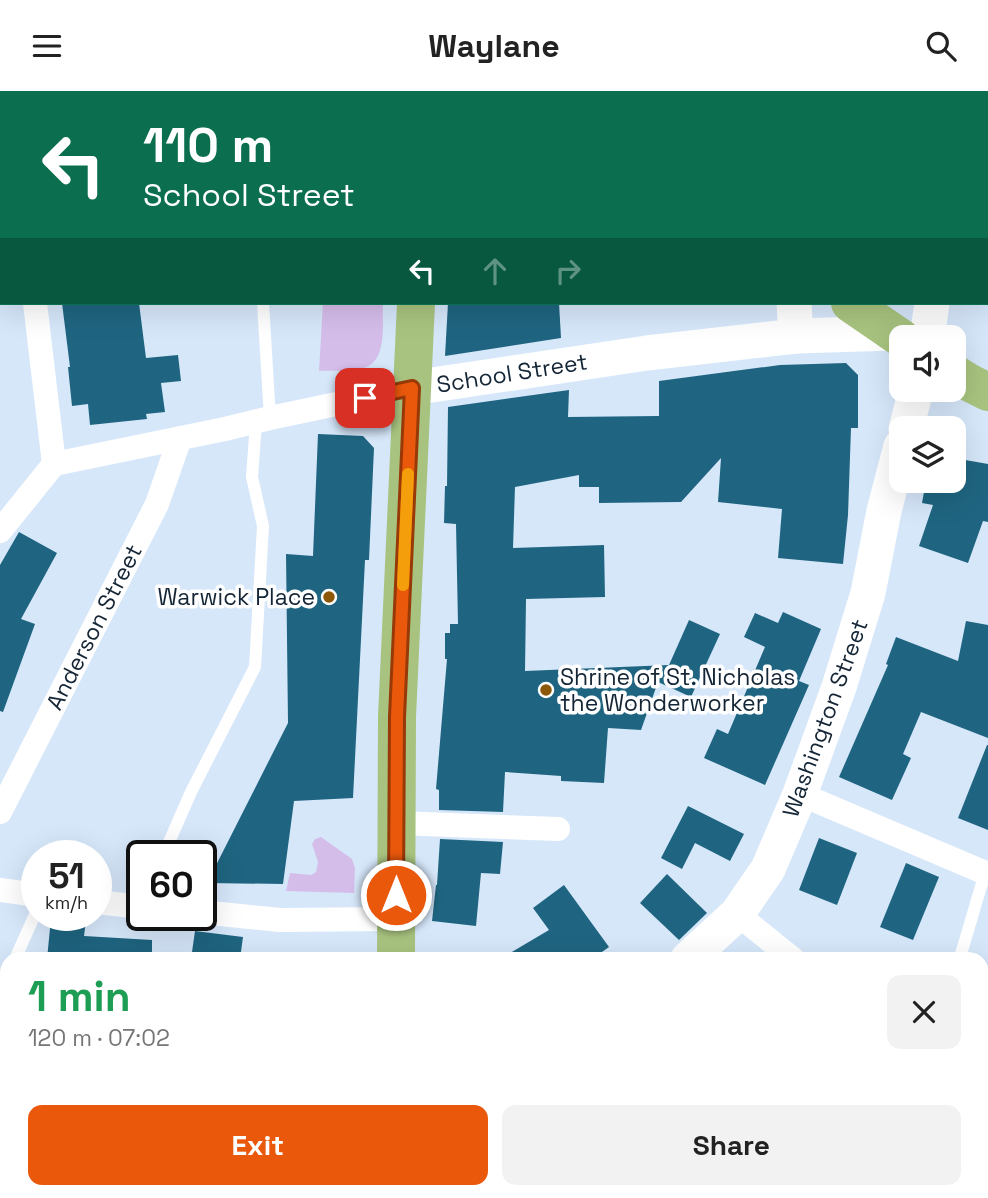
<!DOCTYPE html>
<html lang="en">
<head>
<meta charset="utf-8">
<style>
  body { margin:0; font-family:"Space Grotesk",sans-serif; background:#f2f2f2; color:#222; height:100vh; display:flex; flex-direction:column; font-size:26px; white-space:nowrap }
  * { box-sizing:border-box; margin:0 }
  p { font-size:23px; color:#767676 }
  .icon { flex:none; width:38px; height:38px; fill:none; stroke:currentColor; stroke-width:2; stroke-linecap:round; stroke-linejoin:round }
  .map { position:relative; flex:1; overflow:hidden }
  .details { position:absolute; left:0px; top:861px; width:989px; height:247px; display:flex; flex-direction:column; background:#fff; border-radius:21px 21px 0 0; box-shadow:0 7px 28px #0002 }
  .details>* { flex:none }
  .top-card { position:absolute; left:0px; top:0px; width:989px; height:214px; box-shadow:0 7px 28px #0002; background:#0b6e4f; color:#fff; overflow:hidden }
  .controls { position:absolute; left:889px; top:234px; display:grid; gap:14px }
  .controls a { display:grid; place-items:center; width:77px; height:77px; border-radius:14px; background:#fff; box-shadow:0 7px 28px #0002; font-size:35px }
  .speed { position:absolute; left:21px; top:749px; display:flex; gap:14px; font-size:35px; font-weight:700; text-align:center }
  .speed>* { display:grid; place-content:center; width:91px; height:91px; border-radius:50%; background:#fff; box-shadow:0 7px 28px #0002; line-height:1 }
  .speed small { font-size:18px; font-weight:400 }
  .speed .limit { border:4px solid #111; border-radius:10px; background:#fff; color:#111 }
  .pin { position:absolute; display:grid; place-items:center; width:60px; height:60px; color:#fff; margin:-30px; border-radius:14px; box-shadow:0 4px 10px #0006 }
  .me { position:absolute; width:77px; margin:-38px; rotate:0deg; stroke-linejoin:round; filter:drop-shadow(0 0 5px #0008) }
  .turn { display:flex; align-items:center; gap:24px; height:147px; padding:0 28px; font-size:32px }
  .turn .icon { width:91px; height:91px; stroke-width:2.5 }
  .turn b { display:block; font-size:49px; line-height:60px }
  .lanes { display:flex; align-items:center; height:66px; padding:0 28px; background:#0003; justify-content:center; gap:35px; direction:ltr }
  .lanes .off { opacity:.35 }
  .round { display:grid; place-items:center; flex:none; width:74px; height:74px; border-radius:14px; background:#f2f2f2 }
  .overview { display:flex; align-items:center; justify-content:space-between; height:119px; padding:0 28px }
  h1 { font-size:42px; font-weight:700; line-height:52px; color:#1e9e55 }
  .action { display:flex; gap:14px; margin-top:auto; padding:14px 28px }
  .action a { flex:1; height:80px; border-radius:14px; background:#ea580c; color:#fff; font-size:28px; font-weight:700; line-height:80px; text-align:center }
  .action a+a { background:#f2f2f2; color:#222 }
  header { display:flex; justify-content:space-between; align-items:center; height:91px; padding:0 28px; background:#fff; font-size:32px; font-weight:700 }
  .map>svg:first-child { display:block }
  .green { fill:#d5bdea }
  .building { fill:#1f6581 }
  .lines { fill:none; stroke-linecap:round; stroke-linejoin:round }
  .service { stroke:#fff; stroke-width:12 }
  .minor { stroke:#fff; stroke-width:24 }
  .secondary { stroke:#fff; stroke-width:35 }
  .primary { stroke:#a8c37f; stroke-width:38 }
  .route-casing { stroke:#983908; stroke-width:18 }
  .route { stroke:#ea580c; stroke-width:12 }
  .slow { stroke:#f59e0b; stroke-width:12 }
  .poi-dot { fill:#8c5807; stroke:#fff; stroke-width:2.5 }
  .labels { text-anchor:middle; stroke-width:7; stroke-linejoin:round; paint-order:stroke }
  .street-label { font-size:23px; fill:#142536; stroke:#fff }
  .poi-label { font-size:23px; fill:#142536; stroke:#fff; text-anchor:end }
</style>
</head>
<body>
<header><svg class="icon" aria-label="menu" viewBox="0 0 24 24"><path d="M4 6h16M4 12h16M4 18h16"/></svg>Waylane<svg class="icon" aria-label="search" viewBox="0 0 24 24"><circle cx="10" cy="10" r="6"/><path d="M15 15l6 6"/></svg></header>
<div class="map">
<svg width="988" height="1107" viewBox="0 0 988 1107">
  <rect width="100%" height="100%" fill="#d6e7fa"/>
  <g class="green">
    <path d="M 323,212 L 383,212 C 382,232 388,270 364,277 C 351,282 333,279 319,280 Z"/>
    <path d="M 321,746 L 352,768 L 355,777 L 354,802 L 286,800 L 290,782 L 311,784 L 316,781 L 318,771 L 312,753 L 315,748 Z"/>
  </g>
  <g class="building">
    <path d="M 62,212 L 139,212 L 146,267 L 178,264 L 181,290 L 161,292 L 165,321 L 146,323 L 147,328 L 90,334 L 88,313 L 72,315 L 68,276 L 70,276 Z"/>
    <path d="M 448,212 L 559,212 L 561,247 L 445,265 Z"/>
    <path d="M 846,272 L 858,284 L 858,337 L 851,337 L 848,424 L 843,473 L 778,467 L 782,418 L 718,411 L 721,367 L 681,411 L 599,412 L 599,396 L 579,396 L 579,384 L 515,396 L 513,457 L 604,454 L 605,506 L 526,508 L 525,580 L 669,574 L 689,529 L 720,543 L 691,606 L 658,591 L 641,639 L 608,637 L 604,692 L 561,690 L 561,685 L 505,681 L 503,721 L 439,719 L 439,699 L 436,698 L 447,568 L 445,568 L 445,542 L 450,542 L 450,533 L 458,533 L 456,433 L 444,432 L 445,395 L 447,395 L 448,316 L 569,299 L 568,326 L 659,325 L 659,290 L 780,274 Z"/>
    <path d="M 318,343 L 363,345 L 374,357 L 369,469 L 365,469 L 353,707 L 294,710 L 283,793 L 207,792 L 288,632 L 286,463 L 313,465 Z"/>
    <path d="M 954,367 L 988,373 L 988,431 L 983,430 L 968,472 L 919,455 L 933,414 L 922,412 L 926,390 L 954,390 Z"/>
    <path d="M 19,441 L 57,462 L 21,528 L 35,533 L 3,621 L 0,620 L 0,474 Z"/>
    <path d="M 783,521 L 821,538 L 799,590 L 809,594 L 765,694 L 704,667 L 717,638 L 728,643 L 765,556 L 744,546 L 755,522 L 778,532 Z"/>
    <path d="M 966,530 L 988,534 L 988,647 L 921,621 L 903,663 L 911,667 L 892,709 L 839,686 L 888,574 L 886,573 L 896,546 L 958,570 Z"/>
    <path d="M 987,654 L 988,654 L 988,739 L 958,727 Z"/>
    <path d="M 688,715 L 744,743 L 730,770 L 695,752 L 682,778 L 661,767 Z"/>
    <path d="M 819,747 L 857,762 L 837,814 L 799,799 Z"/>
    <path d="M 440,748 L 503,751 L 500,783 L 481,782 L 476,835 L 432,830 L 436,794 L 437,794 Z"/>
    <path d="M 906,772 L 939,786 L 913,849 L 880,836 Z"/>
    <path d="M 667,783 L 707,822 L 679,849 L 640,812 Z"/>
    <path d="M 564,794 L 609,856 L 592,868 L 500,868 L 549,839 L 533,817 Z"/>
    <path d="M 51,827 L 86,830 L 84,845 L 152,849 L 152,868 L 47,868 Z"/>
    <path d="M 195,840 L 243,846 L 240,868 L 191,868 Z"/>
  </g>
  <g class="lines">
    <g class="service">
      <path d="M 261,2 L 261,0"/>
      <path d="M 263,212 L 270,327"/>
      <path d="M 163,765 L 191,701 L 255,576 L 263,435 L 252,386 L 256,331"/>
      <path d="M 961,863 L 985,782"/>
      <path d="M 15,868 L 37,819"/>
      <path d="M 0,902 L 7,886"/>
    </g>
    <g class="minor">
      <path d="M 9,0 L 9,2"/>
      <path d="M 0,64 L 2,64"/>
      <path d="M 54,373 L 225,338 L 270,327 L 412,297"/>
      <path d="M 0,440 L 54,373 L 35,212"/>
      <path d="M 800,703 L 988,783"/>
      <path d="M 0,721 L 157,413 L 180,347"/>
      <path d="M 397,732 L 558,738"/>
      <path d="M 0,799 L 37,804"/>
      <path d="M 96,811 L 142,816"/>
      <path d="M 201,821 L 280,829 L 396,828"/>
      <path d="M 737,823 L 793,868"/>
      <path d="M 982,1069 L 988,1074"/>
      <path d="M 761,1107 L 763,1101"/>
    </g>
    <g class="secondary">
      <path d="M 987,82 L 988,80"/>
      <path d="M 794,212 L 796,245"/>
      <path d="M 927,247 L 932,212"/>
      <path d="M 412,297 L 647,262 L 796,245 L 894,242"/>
      <path d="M 906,338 L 916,299"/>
      <path d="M 688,868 L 737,823 L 768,778 L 800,703 L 839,596 L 868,502 L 884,420 L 901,355"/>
    </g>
    <g class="primary">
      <path d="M 647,0 L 648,2"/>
      <path d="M 425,2 L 425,0"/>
      <path d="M 850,212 L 901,247"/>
      <path d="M 954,282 L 970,292 L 988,301"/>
      <path d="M 396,868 L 397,626 L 416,212"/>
      <path d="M 386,1107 L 388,1101"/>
    </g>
  </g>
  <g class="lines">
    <g class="route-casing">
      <path id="route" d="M 365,307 L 412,297 L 397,626 L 396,804"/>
    </g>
    <use href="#route" class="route"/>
    <path class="slow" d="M 403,494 L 408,383"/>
  </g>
  <g class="poi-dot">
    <circle cx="329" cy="506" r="7"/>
    <circle cx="546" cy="599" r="7"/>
  </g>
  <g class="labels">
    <g class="street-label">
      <text transform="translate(512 282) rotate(-9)" y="8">School Street</text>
      <text transform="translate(94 536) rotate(-63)" y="8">Anderson Street</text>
      <text transform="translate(825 627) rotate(-70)" y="8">Washington Street</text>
    </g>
    <g class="poi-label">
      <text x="315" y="514">Warwick Place</text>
      <text x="560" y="594" text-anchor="start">Shrine of St. Nicholas<tspan x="560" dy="26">the Wonderworker</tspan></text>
    </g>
  </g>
</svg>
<div class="controls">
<a><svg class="icon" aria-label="sound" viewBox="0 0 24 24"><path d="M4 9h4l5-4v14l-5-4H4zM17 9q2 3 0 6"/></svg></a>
<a><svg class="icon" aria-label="layers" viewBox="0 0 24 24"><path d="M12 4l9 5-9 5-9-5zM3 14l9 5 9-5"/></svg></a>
</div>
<div class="speed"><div>51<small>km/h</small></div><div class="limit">60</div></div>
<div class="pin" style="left:365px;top:307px;background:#d93025"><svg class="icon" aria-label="arrive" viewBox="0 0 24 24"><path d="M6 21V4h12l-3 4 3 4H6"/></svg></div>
<svg class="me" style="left:396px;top:804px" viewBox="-20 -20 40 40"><circle r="17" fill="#ea580c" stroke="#fff" stroke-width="3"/><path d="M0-11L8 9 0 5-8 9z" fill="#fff"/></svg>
<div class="top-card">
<div class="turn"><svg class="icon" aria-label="left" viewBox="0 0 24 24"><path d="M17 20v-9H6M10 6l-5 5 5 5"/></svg><div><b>110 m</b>School Street</div></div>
<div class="lanes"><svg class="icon" aria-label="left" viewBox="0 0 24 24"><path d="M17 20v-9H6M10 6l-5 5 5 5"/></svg><svg class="icon off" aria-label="ahead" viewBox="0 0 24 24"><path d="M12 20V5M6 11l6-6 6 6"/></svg><svg class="icon off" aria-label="right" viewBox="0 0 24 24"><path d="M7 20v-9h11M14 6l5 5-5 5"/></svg></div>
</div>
<section class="details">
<div class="overview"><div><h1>1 min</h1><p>120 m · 07:02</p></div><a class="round"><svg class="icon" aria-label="close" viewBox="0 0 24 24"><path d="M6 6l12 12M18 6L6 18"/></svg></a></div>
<div class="action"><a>Exit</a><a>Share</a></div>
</section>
</div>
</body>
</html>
